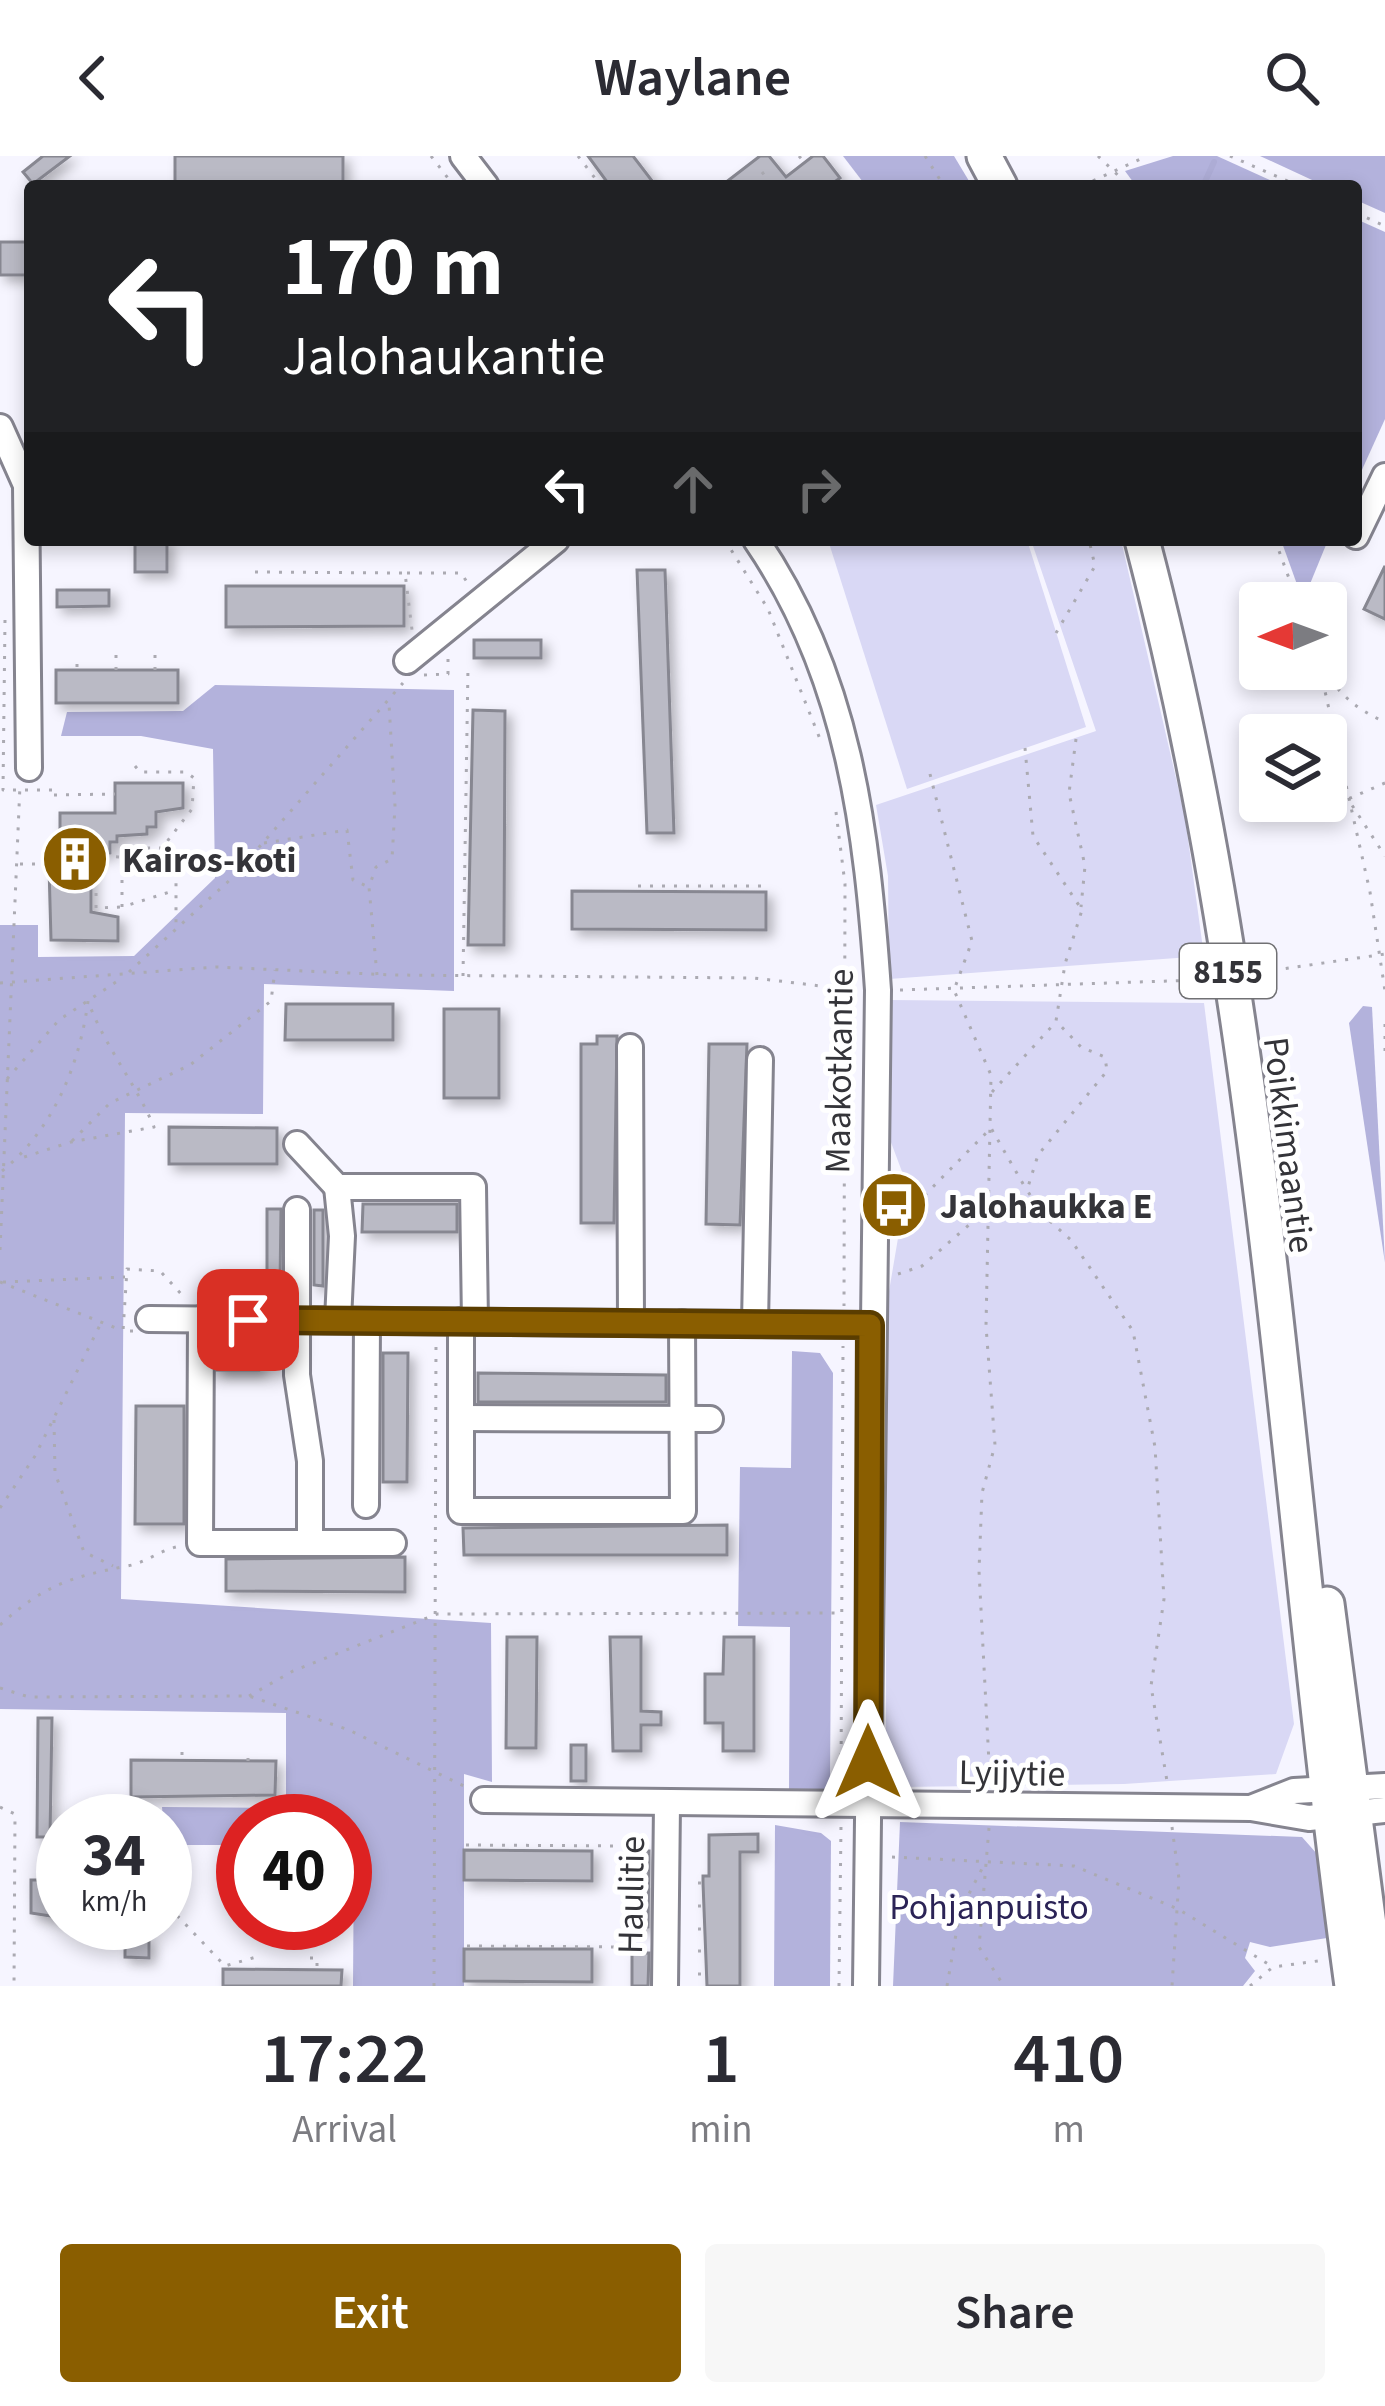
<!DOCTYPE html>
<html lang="en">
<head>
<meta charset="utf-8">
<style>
  body { margin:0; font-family:"Source Sans 3",sans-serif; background:#f7f7f7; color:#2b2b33; height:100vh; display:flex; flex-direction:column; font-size:45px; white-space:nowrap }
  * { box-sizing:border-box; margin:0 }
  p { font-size:39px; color:#7c7c81 }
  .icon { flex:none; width:66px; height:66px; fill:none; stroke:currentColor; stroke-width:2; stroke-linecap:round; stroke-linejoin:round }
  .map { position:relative; height:1830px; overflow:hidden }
  .drawer { display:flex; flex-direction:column; background:#fff; flex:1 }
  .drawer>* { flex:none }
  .banner { position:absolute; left:24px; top:24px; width:1338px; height:366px; border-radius:12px; box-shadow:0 6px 18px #0003; background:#202124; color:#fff; overflow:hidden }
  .needle { width:78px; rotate:269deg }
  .fabs { position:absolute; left:1239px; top:426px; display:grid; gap:24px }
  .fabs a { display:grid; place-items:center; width:108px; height:108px; border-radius:12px; background:#fff; box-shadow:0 6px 18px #0003; font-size:60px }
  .speed { position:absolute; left:36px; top:1638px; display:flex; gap:24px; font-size:60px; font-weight:700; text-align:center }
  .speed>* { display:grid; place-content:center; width:156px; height:156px; border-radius:50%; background:#fff; box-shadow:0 6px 18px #0003; line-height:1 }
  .speed small { font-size:30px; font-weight:400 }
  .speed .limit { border:18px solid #d22; background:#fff; color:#111 }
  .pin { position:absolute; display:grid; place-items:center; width:102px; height:102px; color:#fff; margin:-51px; border-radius:24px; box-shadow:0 6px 18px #0006 }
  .me { position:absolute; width:132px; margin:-66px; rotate:0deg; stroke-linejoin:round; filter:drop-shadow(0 0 9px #0008) }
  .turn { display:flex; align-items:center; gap:42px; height:252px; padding:0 60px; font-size:54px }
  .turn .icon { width:156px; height:156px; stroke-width:2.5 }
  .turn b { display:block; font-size:84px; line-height:102px }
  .lanes { display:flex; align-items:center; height:114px; padding:0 60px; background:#0003; justify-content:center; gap:60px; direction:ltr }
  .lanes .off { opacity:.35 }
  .eta { display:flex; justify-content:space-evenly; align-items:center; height:204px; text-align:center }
  .eta b { font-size:72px; font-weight:600; line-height:84px }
  .primary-button { display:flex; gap:24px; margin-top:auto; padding:24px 60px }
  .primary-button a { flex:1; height:138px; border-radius:12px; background:#8a5e00; color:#fff; font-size:48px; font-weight:600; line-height:138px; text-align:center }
  .primary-button a+a { background:#f7f7f7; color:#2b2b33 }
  header { display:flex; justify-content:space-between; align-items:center; height:156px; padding:0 60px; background:#fff; font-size:54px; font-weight:600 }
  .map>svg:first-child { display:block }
  .green { fill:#d9d8f5 }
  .forest { fill:#b3b2dc }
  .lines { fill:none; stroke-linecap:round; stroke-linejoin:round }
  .stream { stroke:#adacd5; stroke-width:6 }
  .building { fill:#babac5; stroke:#878791; stroke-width:3; filter:url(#shadow) }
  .minor-casing { stroke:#85848f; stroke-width:30 }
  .major-casing { stroke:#85848f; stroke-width:39 }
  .path { stroke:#abaab2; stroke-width:3; stroke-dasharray:3 9; stroke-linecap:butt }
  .minor { stroke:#fff; stroke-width:24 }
  .major { stroke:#fff; stroke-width:33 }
  .route-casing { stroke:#5a3d00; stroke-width:30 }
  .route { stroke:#8a5e00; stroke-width:21 }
  .labels { text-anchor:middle; stroke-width:10; stroke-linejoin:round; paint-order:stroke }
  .shield { fill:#fff; stroke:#717174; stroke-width:3 }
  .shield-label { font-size:33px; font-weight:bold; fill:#343439 }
  .poi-label { font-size:36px; font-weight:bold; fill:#343439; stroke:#fff; text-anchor:start }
  .street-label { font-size:36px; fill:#343439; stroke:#fff }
  .park-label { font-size:36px; fill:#2b2356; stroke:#fff }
</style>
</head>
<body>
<header><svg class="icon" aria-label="back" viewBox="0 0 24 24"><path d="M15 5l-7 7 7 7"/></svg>Waylane<svg class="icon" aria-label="search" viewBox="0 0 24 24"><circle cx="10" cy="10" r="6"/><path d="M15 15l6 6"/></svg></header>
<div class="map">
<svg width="1385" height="1830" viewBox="0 0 1385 1830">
  <defs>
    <filter id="shadow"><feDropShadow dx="6" dy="6" stdDeviation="6" flood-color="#0004"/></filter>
  </defs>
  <rect width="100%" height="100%" fill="#f6f5ff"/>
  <g class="green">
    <path d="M 828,384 L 1027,384 L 1086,571 L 907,633 Z"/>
    <path d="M 1031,384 L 1121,384 L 1185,661 L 1204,800 L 889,823 L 888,720 L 876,649 L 1096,575 Z"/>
    <path d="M 889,844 L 1204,847 L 1294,1568 L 1276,1618 L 1124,1628 L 901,1631 L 886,1598 L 886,1153 L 907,1029 L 889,981 Z"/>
  </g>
  <g class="forest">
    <path d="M 843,0 L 954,0 L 972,30 L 866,30 Z"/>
    <path d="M 1173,0 L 1217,0 L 1283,30 L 1136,30 L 1125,15 Z"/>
    <path d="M 1260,0 L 1385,0 L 1385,57 L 1356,44 L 1356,30 L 1325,30 Z"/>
    <path d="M 1356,63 L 1385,76 L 1385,263 L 1356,327 Z"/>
    <path d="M 1281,384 L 1328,384 L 1303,445 Z"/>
    <path d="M 215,529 L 454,534 L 454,835 L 264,828 L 263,958 L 125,957 L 121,1443 L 491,1467 L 492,1626 L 464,1618 L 464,1830 L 353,1830 L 354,1690 L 345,1689 L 345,1665 L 286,1665 L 286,1557 L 0,1553 L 0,769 L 38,769 L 38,801 L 134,800 L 215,722 L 213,593 L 141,580 L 61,580 L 67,556 L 183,555 Z"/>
    <path d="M 1363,850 L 1372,851 L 1385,1107 L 1349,867 Z"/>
    <path d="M 792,1195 L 820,1197 L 833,1217 L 830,1624 L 823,1635 L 789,1636 L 790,1471 L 738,1470 L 740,1311 L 791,1312 Z"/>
    <path d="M 162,1651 L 273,1652 L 273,1665 L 243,1665 L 243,1689 L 165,1689 Z"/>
    <path d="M 900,1666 L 1302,1681 L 1325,1707 L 1327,1782 L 1270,1791 L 1250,1786 L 1245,1802 L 1255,1815 L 1243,1830 L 893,1830 Z"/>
    <path d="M 775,1669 L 821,1677 L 831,1685 L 830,1830 L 774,1830 Z"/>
  </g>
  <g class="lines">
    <path class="stream" d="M 1203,30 L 1214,6"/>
  </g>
  <g class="building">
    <path d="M 43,0 L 70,0 L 33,28 L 23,16 Z"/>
    <rect x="175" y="0" width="168" height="27"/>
    <path d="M 588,0 L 633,0 L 656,30 L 610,30 Z"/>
    <path d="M 760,0 L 769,0 L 786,21 L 813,0 L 823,0 L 840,22 L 829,30 L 721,30 Z"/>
    <rect x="0" y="86" width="30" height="33"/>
    <rect x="135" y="384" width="32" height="32"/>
    <path d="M 1385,410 L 1385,463 L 1364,453 Z"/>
    <path d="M 637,414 L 665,414 L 674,677 L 647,677 Z"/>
    <path d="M 226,430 L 404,430 L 404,470 L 226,471 Z"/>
    <path d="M 57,434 L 109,434 L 109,450 L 57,451 Z"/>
    <rect x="474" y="484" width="67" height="18"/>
    <rect x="56" y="514" width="122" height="33"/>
    <path d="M 473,554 L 505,555 L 504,789 L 468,789 Z"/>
    <path d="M 115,627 L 183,627 L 183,652 L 156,656 L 156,671 L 147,671 L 147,678 L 117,680 L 117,686 L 110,686 L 110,697 L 91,697 L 91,756 L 118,761 L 118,785 L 51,784 L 49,711 L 60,711 L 60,657 L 115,657 Z"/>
    <path d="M 572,735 L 766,736 L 766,774 L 572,773 Z"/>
    <path d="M 286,848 L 393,848 L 393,884 L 285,884 Z"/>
    <rect x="444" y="853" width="55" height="89"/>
    <path d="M 597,880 L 617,880 L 614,1067 L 581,1067 L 581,888 L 597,888 Z"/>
    <path d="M 709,888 L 747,888 L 740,1069 L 706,1068 Z"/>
    <path d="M 169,971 L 277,972 L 277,1008 L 169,1008 Z"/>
    <path d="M 363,1048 L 457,1048 L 457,1076 L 362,1076 Z"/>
    <path d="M 267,1053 L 281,1053 L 280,1129 L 267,1128 Z"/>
    <path d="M 314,1054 L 323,1054 L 323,1130 L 314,1129 Z"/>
    <rect x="217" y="1196" width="42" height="18"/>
    <path d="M 383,1197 L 408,1197 L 407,1326 L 383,1326 Z"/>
    <path d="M 478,1217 L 666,1219 L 666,1246 L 478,1246 Z"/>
    <path d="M 136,1250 L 184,1250 L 184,1368 L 135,1368 Z"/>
    <path d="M 727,1369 L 727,1399 L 464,1399 L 463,1372 Z"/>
    <path d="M 405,1401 L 405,1436 L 226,1435 L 226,1403 Z"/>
    <path d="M 507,1481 L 537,1481 L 536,1592 L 506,1592 Z"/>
    <path d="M 610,1481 L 641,1481 L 641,1555 L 661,1556 L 661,1569 L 641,1569 L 641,1595 L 613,1595 Z"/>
    <path d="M 724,1481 L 754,1481 L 754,1595 L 723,1595 L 723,1567 L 705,1567 L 705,1518 L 723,1518 Z"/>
    <path d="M 38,1562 L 52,1562 L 50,1681 L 37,1681 Z"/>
    <rect x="571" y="1589" width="15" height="36"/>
    <path d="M 131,1604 L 276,1605 L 275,1639 L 131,1641 Z"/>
    <path d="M 758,1678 L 758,1696 L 740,1696 L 740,1830 L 707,1830 L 703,1727 L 703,1720 L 709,1720 L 709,1679 Z"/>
    <path d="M 464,1694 L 592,1695 L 592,1725 L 464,1724 Z"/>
    <path d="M 633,1695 L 649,1695 L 648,1771 L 632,1771 Z"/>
    <path d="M 31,1724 L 63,1724 L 63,1762 L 31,1757 Z"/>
    <path d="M 125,1782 L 149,1782 L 149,1802 L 125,1801 Z"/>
    <path d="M 464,1793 L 592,1793 L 592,1826 L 464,1825 Z"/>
    <path d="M 632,1797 L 649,1797 L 648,1830 L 632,1830 Z"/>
    <path d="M 223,1813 L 342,1814 L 341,1830 L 223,1830 Z"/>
  </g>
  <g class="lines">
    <g class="minor-casing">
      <g id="minor">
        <path d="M 463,0 L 486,30"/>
        <path d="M 0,271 L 26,329 L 29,612"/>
        <path d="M 1356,380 L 1385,320"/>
        <path d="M 756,384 C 849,520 867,674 878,834 L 866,1830"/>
        <path d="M 407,505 L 556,384"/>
        <path d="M 630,891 L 631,1167"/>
        <path d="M 297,988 L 337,1031 L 473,1031 L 475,1166"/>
        <path d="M 337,1031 L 342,1080 L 338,1164"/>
        <path d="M 149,1163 L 870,1169"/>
        <path d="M 201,1163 L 200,1387 L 310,1387 L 310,1305 L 297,1219 L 297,1054"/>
        <path d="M 461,1165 L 461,1355 L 683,1355 L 682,1167"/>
        <path d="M 755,1168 L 760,904"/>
        <path d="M 461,1262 L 710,1263"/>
        <path d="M 366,1349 L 367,1165"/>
        <path d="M 310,1387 L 393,1387"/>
        <path d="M 484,1644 L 1251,1652 L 1309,1662 L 1385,1654"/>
        <path d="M 1251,1652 L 1294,1635 L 1385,1630"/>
        <path d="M 665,1830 L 667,1648"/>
      </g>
    </g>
    <g class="major-casing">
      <g id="major">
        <path d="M 984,0 L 1000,30"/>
        <path d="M 1142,384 C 1267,855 1286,1349 1352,1830"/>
        <path d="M 1327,1448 L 1377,1830"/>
      </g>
    </g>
    <g class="path">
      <path d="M 431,0 L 454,30"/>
      <path d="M 578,0 L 601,30"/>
      <path d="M 799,0 L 804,6"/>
      <path d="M 925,0 L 944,30"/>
      <path d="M 1098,0 L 1129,30"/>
      <path d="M 1230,0 L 1299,30"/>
      <path d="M 762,16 L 773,30"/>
      <path d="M 1082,30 L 1147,0"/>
      <path d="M 1356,57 L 1385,70"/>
      <path d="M 725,384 L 768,453 L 820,583"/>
      <path d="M 1275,384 L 1298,447"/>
      <path d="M 255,416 L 405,417 L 412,474"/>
      <path d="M 407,417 L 461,417 L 469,429"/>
      <path d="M 5,464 L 3,634 L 54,634"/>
      <path d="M 1056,477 L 1095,410 L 1089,384"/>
      <path d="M 155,499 L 155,514"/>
      <path d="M 77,511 L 77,500"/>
      <path d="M 1320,513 L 1370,736 L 1385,835"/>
      <path d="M 1324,513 C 1339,539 1358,554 1385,566"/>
      <path d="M 116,514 L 116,499"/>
      <path d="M 424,519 L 448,518 L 448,498"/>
      <path d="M 1076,583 L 1069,637 L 1085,710 L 1081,751"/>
      <path d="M 1025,592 L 1033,680 L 1082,754 L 1065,808 L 1056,865 L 1081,891 L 1105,901 L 1107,915 L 1038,999 L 1027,1034 L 1041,1057 L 1071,1084 L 1133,1175 L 1155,1291 L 1164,1443 L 1151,1530 L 1168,1631"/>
      <path d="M 135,610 L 140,616 L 186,616 L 194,622 L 192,653 L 162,692 L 122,692 L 122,751 L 176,734"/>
      <path d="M 930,618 L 972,785 L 954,834 L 991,919 L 986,1170 L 995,1289 L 982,1337 L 979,1415 L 990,1626"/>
      <path d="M 1385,627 L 1348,643 L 1385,700"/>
      <path d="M 54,639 L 115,638"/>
      <path d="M 836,656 L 845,728 L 844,1150"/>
      <path d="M 264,687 L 347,674 L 353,724 L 369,731"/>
      <path d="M 163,694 L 176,724 L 176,772"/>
      <path d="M 119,701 L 96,700 L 96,752 L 120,751"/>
      <path d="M 20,708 L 60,708"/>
      <path d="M 638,730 L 765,730"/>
      <path d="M 129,816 L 232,722 L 403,527"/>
      <path d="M 1262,816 L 1385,798"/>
      <path d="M 377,819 L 369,731 L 376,711 L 392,703 L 395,650 L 389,548"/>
      <path d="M 463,820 L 468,511"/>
      <path d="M 0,827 L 216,811 L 393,819 L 754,822 L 854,834"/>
      <path d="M 900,834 L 1198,824"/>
      <path d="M 1385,868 L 1385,897"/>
      <path d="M 7,923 L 59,864 L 122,822"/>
      <path d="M 992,936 L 1054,868"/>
      <path d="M 72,985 L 110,947 L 190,909 L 271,845 L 275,814"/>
      <path d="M 2,1015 C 53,974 80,908 88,845 C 105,891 135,926 154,971 L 71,986 L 18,1003"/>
      <path d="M 895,1059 L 916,1048 L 991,972 L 1026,1033"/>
      <path d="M 0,1094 L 20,629"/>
      <path d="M 898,1118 L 922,1110 L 986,1054"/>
      <path d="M 0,1126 L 121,1174"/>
      <path d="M 3,1126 L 125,1121"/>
      <path d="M 133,1175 L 123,1175 L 127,1113 L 160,1115 L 184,1141"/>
      <path d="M 54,1264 L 55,1317 L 84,1396 L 113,1410"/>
      <path d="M 0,1352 L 35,1300 L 101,1167"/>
      <path d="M 0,1469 C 44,1429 71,1421 127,1410 C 146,1407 161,1393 181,1390"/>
      <path d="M 0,1532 L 29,1541 L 249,1540 L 349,1574 L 468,1632"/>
      <path d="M 249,1540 L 293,1515 L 437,1458 L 840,1457"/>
      <path d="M 182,1596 L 182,1604"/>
      <path d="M 248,1605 L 248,1596"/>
      <path d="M 841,1624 L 843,1190"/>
      <path d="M 0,1651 L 15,1658 L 14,1830"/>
      <path d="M 1172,1671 L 1179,1723 L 1172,1830"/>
      <path d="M 989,1672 L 979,1791 L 1004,1830"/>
      <path d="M 466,1689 L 629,1690"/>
      <path d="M 892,1701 L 1074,1710 L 1178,1753 L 1273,1811"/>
      <path d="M 60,1719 L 60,1724"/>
      <path d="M 698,1727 L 703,1727"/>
      <path d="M 698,1750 L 703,1750"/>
      <path d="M 169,1751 L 225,1810 L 256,1801"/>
      <path d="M 698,1773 L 703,1773"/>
      <path d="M 467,1790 L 628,1791"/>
      <path d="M 698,1795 L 704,1795"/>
      <path d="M 310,1802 L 317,1802 L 317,1814"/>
      <path d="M 698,1818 L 704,1818"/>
      <path d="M 434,1830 L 436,1186"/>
      <path d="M 839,1830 L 841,1670"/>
      <path d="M 947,1830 L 960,1755 L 985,1707"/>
      <path d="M 1250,1830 L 1273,1811 L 1325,1804"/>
    </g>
    <use href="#minor" class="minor"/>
    <use href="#major" class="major"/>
  </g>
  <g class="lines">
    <g class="route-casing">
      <path id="route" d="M 248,1164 L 870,1169 L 868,1606"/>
    </g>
    <use href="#route" class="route"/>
  </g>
  <defs>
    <g id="building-disc" transform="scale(3.45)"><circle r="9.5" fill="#8a5e00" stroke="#fff"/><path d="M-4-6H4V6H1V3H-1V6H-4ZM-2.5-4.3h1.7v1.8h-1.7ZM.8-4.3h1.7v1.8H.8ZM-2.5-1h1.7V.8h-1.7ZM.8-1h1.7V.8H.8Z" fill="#fff"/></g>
    <g id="bus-disc" transform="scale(3.45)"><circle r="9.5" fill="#8a5e00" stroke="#fff"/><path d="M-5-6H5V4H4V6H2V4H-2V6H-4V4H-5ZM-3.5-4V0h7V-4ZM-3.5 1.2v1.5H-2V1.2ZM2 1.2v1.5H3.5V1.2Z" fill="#fff"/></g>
  </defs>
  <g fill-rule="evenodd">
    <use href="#building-disc" x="75" y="703"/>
    <use href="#bus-disc" x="894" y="1049"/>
  </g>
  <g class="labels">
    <rect class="shield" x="1180" y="788" width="96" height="54" rx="9"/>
    <g class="shield-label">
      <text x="1228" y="827">8155</text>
    </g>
    <g class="poi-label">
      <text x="122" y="716">Kairos-koti</text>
      <text x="940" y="1062">Jalohaukka E</text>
    </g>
    <g class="street-label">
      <text transform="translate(838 915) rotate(-89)" y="13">Maakotkantie</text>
      <text transform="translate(1290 989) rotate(83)" y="13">Poikkimaantie</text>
      <text transform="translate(1012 1616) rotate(1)" y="13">Lyijytie</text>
      <text transform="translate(630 1739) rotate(-89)" y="13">Haulitie</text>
    </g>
    <g class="park-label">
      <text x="989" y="1763">Pohjanpuisto</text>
    </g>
  </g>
</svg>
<div class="fabs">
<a><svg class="needle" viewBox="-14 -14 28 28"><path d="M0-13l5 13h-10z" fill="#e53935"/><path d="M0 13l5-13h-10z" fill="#7c7c81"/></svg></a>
<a><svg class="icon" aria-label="layers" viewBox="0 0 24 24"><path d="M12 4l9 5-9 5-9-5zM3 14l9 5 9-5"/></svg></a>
</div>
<div class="speed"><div>34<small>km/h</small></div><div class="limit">40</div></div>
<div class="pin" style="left:248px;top:1164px;background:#d93025"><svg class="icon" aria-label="arrive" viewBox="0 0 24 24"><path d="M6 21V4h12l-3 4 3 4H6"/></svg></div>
<svg class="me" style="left:868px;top:1606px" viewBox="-20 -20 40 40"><path d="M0-17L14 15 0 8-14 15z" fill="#8a5e00" stroke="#fff" stroke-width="4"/></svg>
<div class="banner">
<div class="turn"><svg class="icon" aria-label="left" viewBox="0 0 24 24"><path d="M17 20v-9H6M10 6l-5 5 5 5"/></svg><div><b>170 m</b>Jalohaukantie</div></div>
<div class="lanes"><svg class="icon" aria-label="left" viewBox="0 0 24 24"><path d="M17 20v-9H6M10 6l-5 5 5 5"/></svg><svg class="icon off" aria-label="ahead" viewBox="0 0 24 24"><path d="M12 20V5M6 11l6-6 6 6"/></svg><svg class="icon off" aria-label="right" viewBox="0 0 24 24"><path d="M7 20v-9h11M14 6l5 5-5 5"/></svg></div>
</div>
</div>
<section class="drawer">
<div class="eta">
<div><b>17:22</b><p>Arrival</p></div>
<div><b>1</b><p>min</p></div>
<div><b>410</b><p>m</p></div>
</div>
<div class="primary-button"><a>Exit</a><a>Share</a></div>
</section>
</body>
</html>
